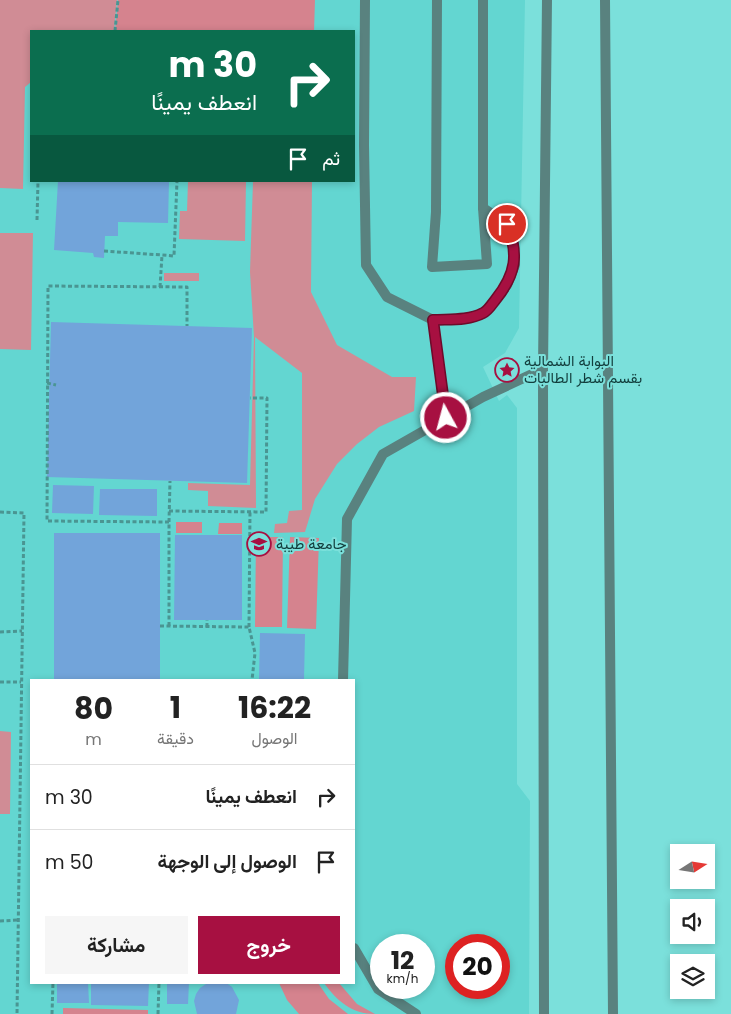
<!DOCTYPE html>
<html lang="ar">
<head>
<meta charset="utf-8">
<style>
  body { margin:0; font-family:Poppins,Vazirmatn,sans-serif; background:#f6f6f6; color:#222; direction:rtl; height:100vh; display:flex; flex-direction:column; font-size:19px; white-space:nowrap }
  * { box-sizing:border-box; margin:0 }
  p { font-size:16px; color:#767676 }
  .icon { flex:none; width:28px; height:28px; fill:none; stroke:currentColor; stroke-width:2; stroke-linecap:round; stroke-linejoin:round }
  .map { position:relative; flex:1; overflow:hidden; direction:ltr }
  .sheet { position:absolute; left:30px; top:679px; width:325px; height:305px; display:flex; flex-direction:column; background:#fff; border-radius:0px; box-shadow:0 2px 8px #0003; direction:rtl }
  .sheet>* { flex:none }
  .guide { position:absolute; left:30px; top:30px; width:325px; height:152px; border-radius:0px; box-shadow:0 2px 8px #0003; direction:rtl; background:#0b6e4f; color:#fff; overflow:hidden }
  .needle { width:32px; rotate:78deg }
  .fabs { position:absolute; left:670px; top:844px; display:grid; gap:10px }
  .fabs a { display:grid; place-items:center; width:45px; height:45px; border-radius:0px; background:#fff; box-shadow:0 2px 8px #0003; font-size:25px }
  .speed { position:absolute; left:370px; top:934px; display:flex; gap:10px; font-size:25px; font-weight:700; text-align:center }
  .speed>* { display:grid; place-content:center; width:65px; height:65px; border-radius:50%; background:#fff; box-shadow:0 2px 8px #0003; line-height:1 }
  .speed small { font-size:12px; font-weight:400 }
  .speed .limit { border:8px solid #d22; background:#fff; color:#111 }
  .pin { position:absolute; display:grid; place-items:center; width:42px; height:42px; color:#fff; margin:-21px; border:2px solid #fff; border-radius:50%; box-shadow:0 1px 5px #0007 }
  .me { position:absolute; width:55px; margin:-28px; rotate:353deg; stroke-linejoin:round; filter:drop-shadow(0 0 4px #0008) }
  .turn { display:flex; align-items:center; gap:18px; height:105px; padding:0 15px; font-size:22px }
  .turn .icon { width:65px; height:65px; stroke-width:2.5 }
  .turn b { display:block; font-size:35px; line-height:42px }
  .then { display:flex; align-items:center; height:48px; padding:0 15px; background:#0003; gap:10px; font-size:19px }
  .eta { display:flex; justify-content:space-evenly; align-items:center; height:85px; text-align:center }
  .eta b { font-size:30px; font-weight:700; line-height:35px }
  .button { display:flex; gap:10px; margin-top:auto; padding:10px 15px }
  .button a { flex:1; height:58px; border-radius:0px; background:#a71041; color:#fff; font-size:20px; font-weight:700; line-height:58px; text-align:center }
  .button a+a { background:#f6f6f6; color:#222 }
  ul { padding:0; list-style:none }
  li { display:flex; align-items:center; gap:15px; height:65px; padding:0 15px; border-top:1px solid #e0e0e0 }
  li div { flex:1 }
  li b { display:block; font-size:19px }
  li em { font-style:normal }
  .map>svg:first-child { display:block }
  .built { fill:#63d6d1; fill-rule:evenodd }
  .green { fill:#d08c95 }
  .forest { fill:#d5838e }
  .building { fill:#72a4da }
  .lines { fill:none; stroke-linecap:round; stroke-linejoin:round }
  .path { stroke:#4a9592; stroke-width:3; stroke-dasharray:4 2.5; stroke-linecap:butt }
  .service { stroke:#59827f; stroke-width:10 }
  .tertiary { stroke:#59827f; stroke-width:10 }
  .route-casing { stroke:#6d0a2a; stroke-width:12 }
  .route { stroke:#a71041; stroke-width:9 }
  .labels { text-anchor:middle; stroke-width:4; stroke-linejoin:round; paint-order:stroke }
  .poi-label { font-size:15px; fill:#123e3d; stroke:#7be0db; text-anchor:start }
</style>
</head>
<body>
<div class="map">
<svg width="731" height="1014" viewBox="0 0 731 1014">
  <rect width="100%" height="100%" fill="#7be0db"/>
  <path class="built" d="M 0,0 L 525,0 L 519,328 L 505,353 L 483,367 L 499,401 L 507,395 L 517,408 L 517,784 L 530,801 L 529,1014 L 0,1014 ZM 31,31 L 354,31 L 354,181 L 31,181 ZM 31,680 L 354,680 L 354,982 L 31,982 ZM 381,945 L 424,945 L 424,988 L 381,988 ZM 456,945 L 499,945 L 499,988 L 456,988 Z"/>
  <g class="green">
    <path d="M 0,0 L 117,0 L 114,31 L 31,31 L 31,82 L 25,87 L 23,189 L 0,188 Z"/>
    <path d="M 188,181 L 246,181 L 245,241 L 179,239 L 180,211 L 187,211 Z"/>
    <path d="M 253,181 L 312,181 L 311,292 L 337,345 L 392,377 L 416,377 L 414,411 L 379,427 L 357,444 L 337,464 L 315,499 L 305,532 L 274,533 L 275,524 L 287,523 L 289,511 L 302,510 L 302,373 L 255,337 L 256,508 L 208,506 L 208,491 L 188,490 L 188,483 L 250,485 L 254,337 L 250,272 Z"/>
    <path d="M 0,233 L 33,233 L 31,350 L 0,349 Z"/>
    <rect x="164" y="273" width="35" height="8"/>
    <path d="M 0,731 L 11,732 L 10,814 L 0,814 Z"/>
  </g>
  <g class="forest">
    <path d="M 118,0 L 315,0 L 314,31 L 115,31 Z"/>
    <rect x="176" y="522" width="26" height="11"/>
    <path d="M 219,523 L 242,523 L 242,534 L 218,534 Z"/>
    <path d="M 256,537 L 283,537 L 282,627 L 255,627 Z"/>
    <path d="M 290,537 L 319,538 L 316,629 L 287,628 Z"/>
    <path d="M 279,983 L 318,983 L 329,999 L 348,1014 L 299,1014 L 287,1000 Z"/>
    <path d="M 324,983 L 339,983 L 357,1004 L 375,1014 C 352,1014 337,1001 324,983 Z"/>
    <path d="M 63,1008 L 148,1010 L 148,1014 L 63,1014 Z"/>
  </g>
  <g class="building">
    <path d="M 58,181 L 169,181 L 168,223 L 118,222 L 118,236 L 105,236 L 104,258 L 94,257 L 93,253 L 54,250 Z"/>
    <path d="M 51,322 L 252,328 L 247,483 L 47,477 Z"/>
    <path d="M 53,485 L 94,486 L 93,514 L 52,513 Z"/>
    <path d="M 100,489 L 157,489 L 157,516 L 99,515 Z"/>
    <rect x="54" y="533" width="106" height="147"/>
    <path d="M 175,535 L 242,535 L 242,620 L 174,620 Z"/>
    <path d="M 260,633 L 305,634 L 304,680 L 259,680 Z"/>
    <path d="M 57,982 L 88,982 L 89,1003 L 57,1003 Z"/>
    <path d="M 91,982 L 149,982 L 148,1006 L 91,1005 Z"/>
    <path d="M 167,982 L 189,982 L 188,1004 L 167,1004 Z"/>
    <path d="M 209,982 L 225,982 L 232,987 L 239,1000 L 236,1014 L 197,1014 L 194,1001 L 196,994 L 200,988 Z"/>
  </g>
  <g class="lines">
    <g class="path">
      <path d="M 115,31 L 118,0"/>
      <path d="M 37,220 L 38,181"/>
      <path d="M 104,251 L 162,255"/>
      <path d="M 160,287 L 162,255 L 174,256 L 177,181"/>
      <path d="M 47,383 L 56,385"/>
      <path d="M 169,511 L 266,512 L 267,398 L 250,398"/>
      <path d="M 0,512 L 24,513 L 17,1014"/>
      <path d="M 169,522 L 170,481"/>
      <path d="M 160,626 L 249,627 L 255,653 L 252,680"/>
      <path d="M 169,626 L 169,522 L 47,521 L 48,286 L 187,287 L 187,326"/>
      <path d="M 207,627 L 207,620"/>
      <path d="M 249,627 L 250,511"/>
      <path d="M 0,632 L 22,631"/>
      <path d="M 0,682 L 21,682"/>
      <path d="M 0,921 L 18,920"/>
      <path d="M 52,1014 L 53,982"/>
      <path d="M 158,1014 L 159,982"/>
    </g>
    <g class="service">
      <path d="M 365,0 L 364,145 L 366,265 L 387,297 L 433,320 L 471,318 L 485,312 L 507,285 L 515,265 L 513,240 L 507,224 L 483,208 L 487,264 L 432,267 L 436,212 L 437,0"/>
      <path d="M 483,208 L 483,0"/>
      <path d="M 433,320 L 446,419"/>
      <path d="M 343,680 L 347,519 L 383,454 L 483,397 L 543,369"/>
      <path d="M 354,948 L 378,989 L 416,1014"/>
    </g>
    <g class="tertiary">
      <path d="M 605,0 L 613,1014"/>
      <path d="M 544,1014 L 543,369 L 547,0"/>
    </g>
  </g>
  <g class="lines">
    <g class="route-casing">
      <path id="route" d="M 446,418 L 433,320 C 449,319 468,321 483,313 C 488,311 492,304 496,299 C 516,274 519,254 507,224"/>
    </g>
    <use href="#route" class="route"/>
  </g>
  <defs>
    <g id="sight-ring" transform="scale(1.25)"><circle r="9.5" fill="#7be0db" stroke="#a71041" stroke-width="1.5"/><path d="M0-6L1.8-2.2L6-1.7L2.9 1.2L3.7 5.4L0 3.3L-3.7 5.4L-2.9 1.2L-6-1.7L-1.8-2.2Z" fill="#a71041"/></g>
    <g id="university-ring" transform="scale(1.25)"><circle r="9.5" fill="#7be0db" stroke="#a71041" stroke-width="1.5"/><path d="M0-5L7-2L0 1L-7-2ZM-4 1L0 2.5L4 1V4Q0 6-4 4Z" fill="#a71041"/></g>
  </defs>
  <g fill-rule="evenodd">
    <use href="#sight-ring" x="507" y="370"/>
    <use href="#university-ring" x="259" y="544"/>
  </g>
  <g class="labels">
    <g class="poi-label">
      <text x="524" y="366">البوابة الشمالية<tspan x="524" dy="17">بقسم شطر الطالبات</tspan></text>
      <text x="276" y="549">جامعة طيبة</text>
    </g>
  </g>
</svg>
<div class="fabs">
<a><svg class="needle" viewBox="-14 -14 28 28"><path d="M0-13l5 13h-10z" fill="#e53935"/><path d="M0 13l5-13h-10z" fill="#767676"/></svg></a>
<a><svg class="icon" aria-label="sound" viewBox="0 0 24 24"><path d="M4 9h4l5-4v14l-5-4H4zM17 9q2 3 0 6"/></svg></a>
<a><svg class="icon" aria-label="layers" viewBox="0 0 24 24"><path d="M12 4l9 5-9 5-9-5zM3 14l9 5 9-5"/></svg></a>
</div>
<div class="speed"><div>12<small>km/h</small></div><div class="limit">20</div></div>
<div class="pin" style="left:507px;top:224px;background:#d93025"><svg class="icon" aria-label="arrive" viewBox="0 0 24 24"><path d="M6 21V4h12l-3 4 3 4H6"/></svg></div>
<svg class="me" style="left:446px;top:418px" viewBox="-20 -20 40 40"><circle r="17" fill="#a71041" stroke="#fff" stroke-width="3"/><path d="M0-11L8 9 0 5-8 9z" fill="#fff"/></svg>
<div class="guide">
<div class="turn"><svg class="icon" aria-label="right" viewBox="0 0 24 24"><path d="M7 20v-9h11M14 6l5 5-5 5"/></svg><div><b>30 m</b>انعطف يمينًا</div></div>
<div class="then">ثم<svg class="icon" aria-label="arrive" viewBox="0 0 24 24"><path d="M6 21V4h12l-3 4 3 4H6"/></svg></div>
</div>
<section class="sheet">
<div class="eta">
<div><b>16:22</b><p>الوصول</p></div>
<div><b>1</b><p>دقيقة</p></div>
<div><b>80</b><p>m</p></div>
</div>
<ul>
<li><svg class="icon" aria-label="right" viewBox="0 0 24 24"><path d="M7 20v-9h11M14 6l5 5-5 5"/></svg><div><b>انعطف يمينًا</b></div><em>30 m</em></li>
<li><svg class="icon" aria-label="arrive" viewBox="0 0 24 24"><path d="M6 21V4h12l-3 4 3 4H6"/></svg><div><b>الوصول إلى الوجهة</b></div><em>50 m</em></li>
</ul>
<div class="button"><a>خروج</a><a>مشاركة</a></div>
</section>
</div>
</body>
</html>
